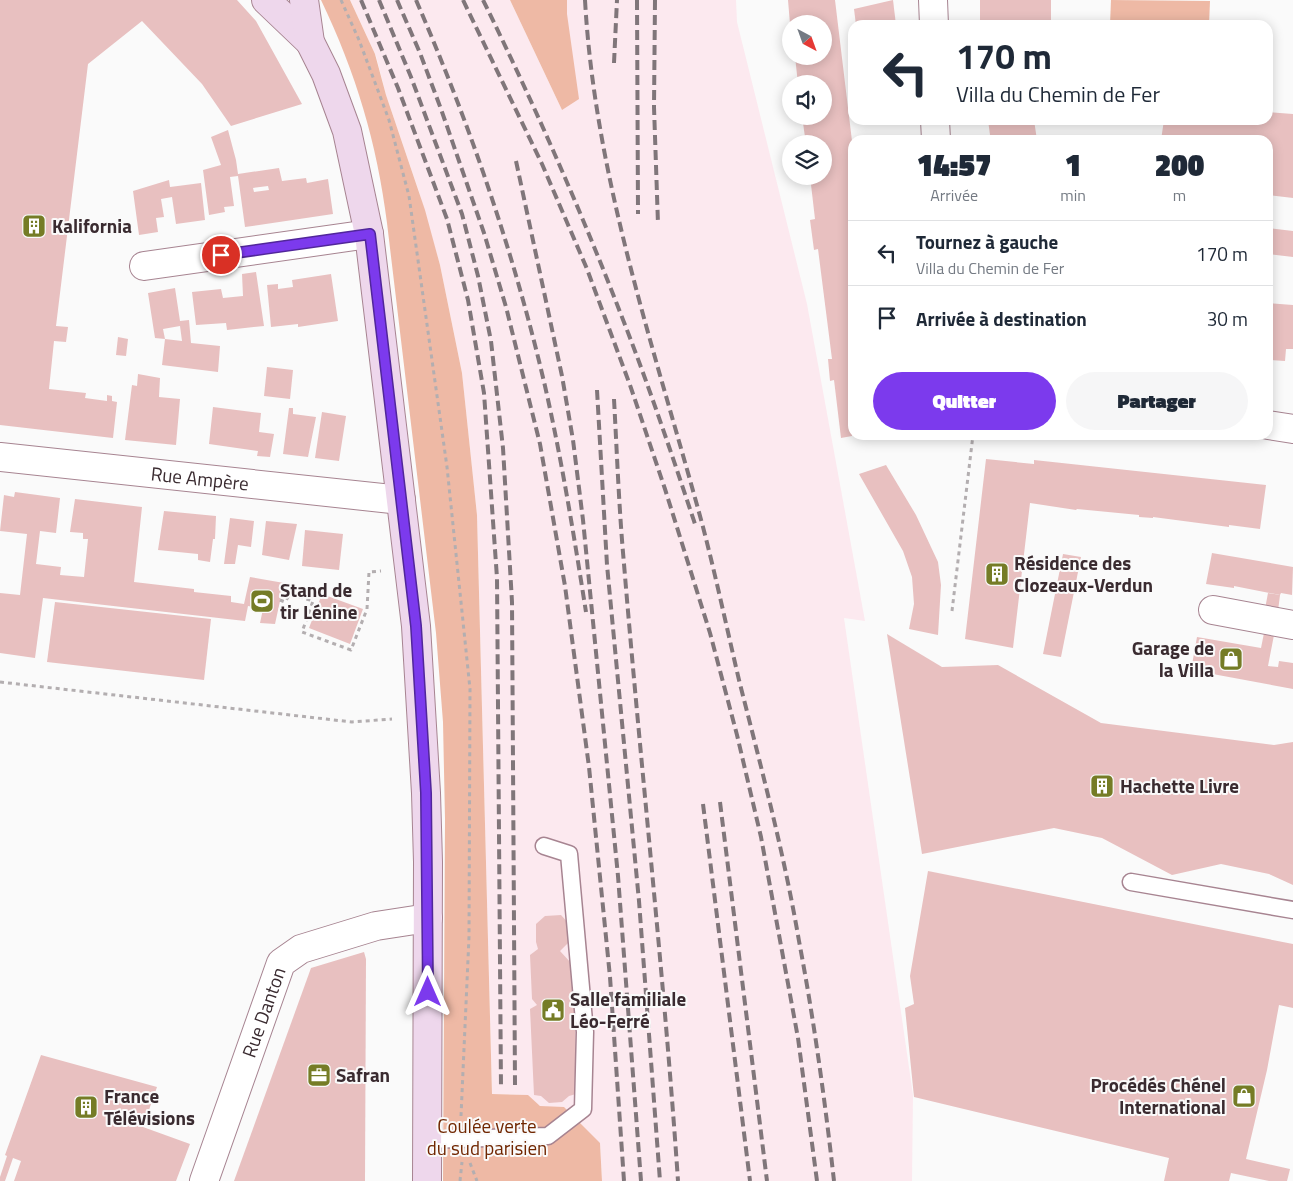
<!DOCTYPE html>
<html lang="fr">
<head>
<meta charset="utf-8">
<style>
  body { margin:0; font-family:"Titillium Web",sans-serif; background:#f6f6f7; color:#1f2937; height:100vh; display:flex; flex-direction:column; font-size:19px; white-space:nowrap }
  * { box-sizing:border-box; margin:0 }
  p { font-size:16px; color:#747a83 }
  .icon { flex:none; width:28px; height:28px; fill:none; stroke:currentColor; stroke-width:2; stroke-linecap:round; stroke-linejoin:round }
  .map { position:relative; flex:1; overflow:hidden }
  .panel { position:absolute; left:848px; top:135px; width:425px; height:305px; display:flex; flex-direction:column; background:#fff; border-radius:15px; box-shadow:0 2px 12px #0003 }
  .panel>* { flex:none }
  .top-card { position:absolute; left:848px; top:20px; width:425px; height:105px; border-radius:15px; box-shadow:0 2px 12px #0003; background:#fff; color:#1f2937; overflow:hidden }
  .needle { width:32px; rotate:139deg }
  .buttons { position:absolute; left:782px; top:15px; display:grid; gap:10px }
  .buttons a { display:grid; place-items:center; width:50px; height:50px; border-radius:50%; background:#fff; box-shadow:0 2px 12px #0003; font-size:25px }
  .pin { position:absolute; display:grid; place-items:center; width:42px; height:42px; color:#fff; margin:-21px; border:2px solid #fff; border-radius:50%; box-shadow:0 1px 5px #0007 }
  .me { position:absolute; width:55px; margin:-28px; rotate:0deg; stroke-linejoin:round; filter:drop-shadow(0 0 4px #0008) }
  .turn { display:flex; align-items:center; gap:18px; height:105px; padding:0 25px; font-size:22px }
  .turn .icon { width:65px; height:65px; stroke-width:2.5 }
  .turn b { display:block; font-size:35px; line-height:42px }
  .eta { display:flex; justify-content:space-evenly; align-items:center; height:85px; text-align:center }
  .eta b { font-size:30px; font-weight:800; line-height:35px }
  .button { display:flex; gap:10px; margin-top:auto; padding:10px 25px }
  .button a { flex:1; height:58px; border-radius:30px; background:#7c3aed; color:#fff; font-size:20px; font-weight:800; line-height:58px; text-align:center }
  .button a+a { background:#f6f6f7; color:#1f2937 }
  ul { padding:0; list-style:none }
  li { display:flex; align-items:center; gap:15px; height:65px; padding:0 25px; border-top:1px solid #e0e1e3 }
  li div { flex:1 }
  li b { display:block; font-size:19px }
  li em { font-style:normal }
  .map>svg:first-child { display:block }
  .built { fill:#fce9ef }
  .green { fill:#eeb9a5 }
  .building { fill:#e8c0c0; fill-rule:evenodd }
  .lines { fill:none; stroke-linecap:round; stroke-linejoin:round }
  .service-casing { stroke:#a78491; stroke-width:19 }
  .minor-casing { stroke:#a78491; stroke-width:30 }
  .secondary-casing { stroke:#a78491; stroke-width:30 }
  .path { stroke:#b3aeb0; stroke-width:3; stroke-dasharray:4 4; stroke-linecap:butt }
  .service { stroke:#fff; stroke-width:16 }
  .minor { stroke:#fff; stroke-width:28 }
  .secondary { stroke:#eed7ec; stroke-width:28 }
  .rail { stroke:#80767a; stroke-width:4; stroke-dasharray:10 5; stroke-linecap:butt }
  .route-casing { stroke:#51269a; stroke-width:12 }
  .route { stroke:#7c3aed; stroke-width:9 }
  .labels { text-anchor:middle; stroke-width:4; stroke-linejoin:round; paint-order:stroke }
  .poi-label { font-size:19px; font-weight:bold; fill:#3a2b30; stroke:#fafafa; text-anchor:start }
  .street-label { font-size:19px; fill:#3a2b30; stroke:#fafafa }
  .park-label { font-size:19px; fill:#702600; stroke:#fafafa }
</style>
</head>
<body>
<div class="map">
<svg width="1293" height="1181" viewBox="0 0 1293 1181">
  <rect width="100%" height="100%" fill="#fafafa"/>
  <path class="built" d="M 350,0 L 510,0 L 562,110 L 567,0 L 736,0 L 737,22 L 807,304 L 865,621 L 844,618 L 913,1095 L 912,1181 L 602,1181 L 600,1143 L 540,1106 L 527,1095 L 492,1094 L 477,515 L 462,373 L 440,265 L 419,192 L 386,95 L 376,56 Z"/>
  <g class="green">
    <path d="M 321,0 L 350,0 L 375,54 L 386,95 L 425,210 L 440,265 L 462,373 L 477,515 L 492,1094 L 528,1095 L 540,1106 L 564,1107 L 600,1143 L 602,1181 L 443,1181 L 445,819 L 443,722 L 436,633 L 387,223 C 377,143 356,73 321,0 Z"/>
    <path d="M 510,0 L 567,0 L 567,14 L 579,99 L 562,110 Z"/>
    <path d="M 1111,0 L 1210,1 L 1209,25 L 1110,25 Z"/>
  </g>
  <g class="building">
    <path d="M 0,0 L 237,0 L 256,21 L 302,104 L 231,126 L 202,84 L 142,21 L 88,64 L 56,326 L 68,327 L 66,342 L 54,341 L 49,389 L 86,393 L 85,398 L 107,401 L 107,395 L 112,396 L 112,401 L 117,402 L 113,438 L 0,425 Z"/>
    <path d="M 788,0 L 835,0 L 852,141 L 852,436 L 841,438 L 834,380 L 830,381 L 828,359 L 832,359 L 818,249 L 814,250 L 810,220 L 815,219 L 810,176 L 824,176 L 824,144 L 806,144 L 802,116 L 824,116 L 824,84 L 798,84 L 795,56 L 824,56 L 824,24 L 790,24 Z"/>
    <path d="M 893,0 L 896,25 L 856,25 L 854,9 Z"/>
    <rect x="980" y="0" width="71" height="25"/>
    <path d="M 1268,112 L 1293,114 L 1293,198 L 1268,195 L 1268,140 L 1161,140 L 1164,120 L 1268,120 Z"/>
    <path d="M 988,120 L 1034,120 L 1037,140 L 979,140 L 978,138 L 990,135 Z"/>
    <path d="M 228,130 L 236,160 L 238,174 L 279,168 L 282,181 L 306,178 L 307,183 L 328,179 L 333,214 L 245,227 L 238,176 L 230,177 L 234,206 L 224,207 L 225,212 L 209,215 L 203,170 L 221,165 L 211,137 ZM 268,186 L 269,190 L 254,192 L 253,188 Z"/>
    <path d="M 169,180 L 170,187 L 201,183 L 205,220 L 176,224 L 172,197 L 161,199 L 164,217 L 156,218 L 158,232 L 139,235 L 133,191 Z"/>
    <path d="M 1268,228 L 1293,231 L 1293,257 L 1268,254 Z"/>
    <path d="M 256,272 L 264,326 L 227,330 L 226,323 L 196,325 L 192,292 L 221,289 L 223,298 L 243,296 L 242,274 Z"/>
    <path d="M 331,274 L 338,321 L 298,327 L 298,324 L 271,327 L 267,285 L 278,284 L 278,289 L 293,287 L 292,280 Z"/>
    <path d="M 175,288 L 180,321 L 189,320 L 191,343 L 220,346 L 218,372 L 162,365 L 165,339 L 182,341 L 180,326 L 163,329 L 165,339 L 155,338 L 148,293 Z"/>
    <path d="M 1268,303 L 1293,305 L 1293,349 L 1286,349 L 1285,361 L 1270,360 L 1271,347 L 1268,347 Z"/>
    <path d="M 118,337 L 128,339 L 126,356 L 116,355 Z"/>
    <path d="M 267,367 L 293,370 L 290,399 L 264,396 Z"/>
    <path d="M 138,374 L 160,378 L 159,397 L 180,399 L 176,445 L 125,440 L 132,385 L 137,386 Z"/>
    <path d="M 213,407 L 261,413 L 259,432 L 274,434 L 270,457 L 257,456 L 258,451 L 209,444 Z"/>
    <path d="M 289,408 L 293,408 L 293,414 L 316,417 L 308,457 L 283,454 Z"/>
    <path d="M 322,412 L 346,416 L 339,461 L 315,458 Z"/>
    <path d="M 986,459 L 1034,464 L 1034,460 L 1266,485 L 1260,529 L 1229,525 L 1229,527 L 1153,517 L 1153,518 L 1139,517 L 1139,515 L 1077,509 L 1076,510 L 1030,503 L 1013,648 L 965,639 Z"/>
    <path d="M 886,465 L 916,515 L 938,562 L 941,585 L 938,635 L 909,629 L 914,604 L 912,577 L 903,551 L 859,474 Z"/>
    <path d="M 15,492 L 60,498 L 56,533 L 40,531 L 36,564 L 61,567 L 60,575 L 84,577 L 88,539 L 83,539 L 83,533 L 70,532 L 75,499 L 142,507 L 134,582 L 194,589 L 194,592 L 231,596 L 231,602 L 244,604 L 250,577 L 284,583 L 275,624 L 260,623 L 263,609 L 248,606 L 245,621 L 43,598 L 35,658 L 0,653 L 0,593 L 20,595 L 27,534 L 0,531 L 4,495 L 14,497 Z"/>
    <path d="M 164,511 L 216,516 L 215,539 L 213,539 L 210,562 L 198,560 L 198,554 L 158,550 Z"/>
    <path d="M 230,518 L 254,521 L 251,547 L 238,545 L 235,564 L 224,564 Z"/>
    <path d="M 266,521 L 297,524 L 289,560 L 262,555 Z"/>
    <path d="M 305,530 L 343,534 L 339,570 L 302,566 Z"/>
    <path d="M 1212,553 L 1293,567 L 1292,595 L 1281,593 L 1280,595 L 1234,586 L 1234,588 L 1206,584 Z"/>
    <path d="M 1063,554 L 1081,557 L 1061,657 L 1043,654 Z"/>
    <path d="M 1268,593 L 1280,595 L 1278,611 L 1265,609 Z"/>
    <path d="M 322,594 L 363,609 L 350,644 L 309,628 Z"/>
    <path d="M 55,602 L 211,619 L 204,680 L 47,662 Z"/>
    <path d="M 1264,633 L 1274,635 L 1268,666 L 1278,667 L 1279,661 L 1293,663 L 1293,689 L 1191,670 L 1197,637 L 1261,648 Z"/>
    <path d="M 887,634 L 942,667 L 998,665 L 1101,723 L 1274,745 L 1293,742 L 1293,885 L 1269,874 L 1221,864 L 1172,875 L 1102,838 L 1054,828 L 922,854 Z"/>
    <path d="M 928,871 L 1293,944 L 1293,1008 L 1279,1005 L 1267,1070 L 1246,1159 L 1290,1169 L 1287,1181 L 1269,1181 L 1231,1173 L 1229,1181 L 1164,1181 L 1169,1158 L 914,1097 L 905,1008 L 914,1004 L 910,976 Z"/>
    <path d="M 561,915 L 570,925 L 570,941 L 560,951 L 571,963 L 572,982 L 575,980 L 576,1094 L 569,1096 L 562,1102 L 549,1103 L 541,1096 L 534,1095 L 530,1009 L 537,1005 L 532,999 L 530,955 L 538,949 L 536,942 L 536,924 L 545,916 Z"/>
    <path d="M 364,952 L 366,959 L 365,1181 L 234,1181 L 311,968 Z"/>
    <path d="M 41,1055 L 157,1087 L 143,1127 L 190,1144 L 176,1181 L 14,1181 L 21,1161 L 13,1158 L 5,1181 L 0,1181 L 0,1177 L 7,1156 L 5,1155 Z"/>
  </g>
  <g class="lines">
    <g class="service-casing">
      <g id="service">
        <path d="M 1131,882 L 1293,910"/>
        <path d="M 427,1140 L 548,1136 L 583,1109 L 585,1032 L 569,854 L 544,846"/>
      </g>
    </g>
    <g class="minor-casing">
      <g id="minor">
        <path d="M 933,0 L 934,25"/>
        <path d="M 935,120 L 936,140"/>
        <path d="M 144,266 L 369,234"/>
        <path d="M 1268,425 L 1293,429"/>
        <path id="s1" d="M 0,457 L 401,500"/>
        <path d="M 1213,610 L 1293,625"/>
        <path id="s2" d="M 204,1181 L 281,963 L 301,949 L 376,926 L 428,918"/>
      </g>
    </g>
    <g class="secondary-casing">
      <g id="secondary">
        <path d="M 266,0 L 310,42"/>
        <path d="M 304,0 L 310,42 L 326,74 L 347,131 L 369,234 L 416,626 L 426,793 L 428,862 L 427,1181"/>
      </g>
    </g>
    <g class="path">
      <path d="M 341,0 L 359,40 L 389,120 L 409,196 L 447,467 L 470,689 L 469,937 L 461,1116"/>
      <path d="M 280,600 L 285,602 L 290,594 L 313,601 L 302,632 L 351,650 L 367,609 L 369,572 L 381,571"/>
      <path d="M 952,611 L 973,435"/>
      <path d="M 0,682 L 352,722 L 392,719"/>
      <path d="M 470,1163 L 477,1181"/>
      <path d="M 460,1181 L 462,1162"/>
    </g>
    <use href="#service" class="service"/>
    <use href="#minor" class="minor"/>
    <use href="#secondary" class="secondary"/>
    <g class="rail">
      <path d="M 361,0 L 398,88 L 447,219 L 468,300 L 484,393 L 497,578 L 501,1089"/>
      <path d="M 379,0 L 411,77 L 462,214 L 478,276 L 491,341 L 503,448 L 512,602 L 515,1085"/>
      <path d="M 397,0 L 420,53 L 441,109 L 484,233 L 506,307 L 540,444 L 565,586 L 589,767 L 610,977 L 624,1181"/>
      <path d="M 416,0 C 470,125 514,253 545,386 C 562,461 574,536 586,612"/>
      <path d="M 463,0 L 542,164 L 587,269 L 630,385 L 665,489 L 710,633 L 737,735 L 761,837 L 798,1038 L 817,1181"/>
      <path d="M 483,0 C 533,102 579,206 620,312 C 648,383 672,455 696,527"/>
      <path d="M 585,0 C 595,180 656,353 703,527 C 716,577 727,629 739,680 C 761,767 784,853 799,941 C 814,1020 825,1101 834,1181"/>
      <path d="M 637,0 L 638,214"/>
      <path d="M 655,0 L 654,107 L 658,224"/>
      <path d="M 614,63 L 617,0"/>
      <path d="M 516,161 L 562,376 L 573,440 L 583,520 L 618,876 L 641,1181"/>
      <path d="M 597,390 L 607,565 L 639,901 L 660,1181"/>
      <path d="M 614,399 C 617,454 619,509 624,564 C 641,770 664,975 678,1181"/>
      <path d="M 720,802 L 767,1181"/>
      <path d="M 703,804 L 750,1181"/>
    </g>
  </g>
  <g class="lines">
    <g class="route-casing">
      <path id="route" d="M 221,255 L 370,234 L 416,626 L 426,793 L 428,992"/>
    </g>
    <use href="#route" class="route"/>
  </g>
  <defs>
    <g id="building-square" transform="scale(1.25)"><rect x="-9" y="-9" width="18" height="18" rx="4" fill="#757c26" stroke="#fafafa"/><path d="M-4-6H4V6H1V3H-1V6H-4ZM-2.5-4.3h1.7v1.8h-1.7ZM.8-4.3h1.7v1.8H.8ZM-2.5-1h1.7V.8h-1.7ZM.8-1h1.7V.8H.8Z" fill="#fff"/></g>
    <g id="stadium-square" transform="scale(1.25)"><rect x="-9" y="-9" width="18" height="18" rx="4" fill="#757c26" stroke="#fafafa"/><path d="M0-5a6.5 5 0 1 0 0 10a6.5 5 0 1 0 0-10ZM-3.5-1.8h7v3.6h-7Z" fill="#fff"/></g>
    <g id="shop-square" transform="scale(1.25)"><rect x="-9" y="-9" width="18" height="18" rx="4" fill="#757c26" stroke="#fafafa"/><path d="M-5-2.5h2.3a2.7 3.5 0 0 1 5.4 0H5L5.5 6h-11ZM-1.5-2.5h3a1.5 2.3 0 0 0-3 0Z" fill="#fff"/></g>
    <g id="civic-square" transform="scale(1.25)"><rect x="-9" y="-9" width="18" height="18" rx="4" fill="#757c26" stroke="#fafafa"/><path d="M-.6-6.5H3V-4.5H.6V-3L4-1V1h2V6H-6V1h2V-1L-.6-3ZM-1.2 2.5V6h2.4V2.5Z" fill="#fff"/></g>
    <g id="office-square" transform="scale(1.25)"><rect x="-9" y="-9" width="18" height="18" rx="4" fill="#757c26" stroke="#fafafa"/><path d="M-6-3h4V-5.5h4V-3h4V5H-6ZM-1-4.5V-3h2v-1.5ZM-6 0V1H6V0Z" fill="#fff"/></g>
  </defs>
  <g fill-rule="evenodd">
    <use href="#building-square" x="34" y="226"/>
    <use href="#building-square" x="997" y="574"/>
    <use href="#stadium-square" x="262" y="601"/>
    <use href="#shop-square" x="1231" y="659"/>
    <use href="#building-square" x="1102" y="786"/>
    <use href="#civic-square" x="553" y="1010"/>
    <use href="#office-square" x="319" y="1075"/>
    <use href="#shop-square" x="1244" y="1096"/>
    <use href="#building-square" x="86" y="1107"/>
  </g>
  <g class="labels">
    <g class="poi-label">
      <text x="52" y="233">Kalifornia</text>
      <text x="1014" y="570">Résidence des<tspan x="1014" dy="22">Clozeaux-Verdun</tspan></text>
      <text x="280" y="597">Stand de<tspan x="280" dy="22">tir Lénine</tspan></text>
      <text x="1214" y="655" text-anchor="end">Garage de<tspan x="1214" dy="22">la Villa</tspan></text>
      <text x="1120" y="793">Hachette Livre</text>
      <text x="570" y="1006">Salle familiale<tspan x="570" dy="22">Léo-Ferré</tspan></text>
      <text x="336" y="1082">Safran</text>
      <text x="1226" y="1092" text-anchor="end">Procédés Chénel<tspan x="1226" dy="22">International</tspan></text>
      <text x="104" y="1103">France<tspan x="104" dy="22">Télévisions</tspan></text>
    </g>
    <g class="street-label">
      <text dy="7" stroke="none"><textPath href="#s1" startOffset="201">Rue Ampère</textPath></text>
      <text dy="7" stroke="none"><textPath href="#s2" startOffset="179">Rue Danton</textPath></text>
    </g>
    <g class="park-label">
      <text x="487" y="1133">Coulée verte<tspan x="487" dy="22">du sud parisien</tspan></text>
    </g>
  </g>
</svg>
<div class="buttons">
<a><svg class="needle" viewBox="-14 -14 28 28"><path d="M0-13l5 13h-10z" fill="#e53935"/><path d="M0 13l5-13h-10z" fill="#747a83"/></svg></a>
<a><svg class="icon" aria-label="sound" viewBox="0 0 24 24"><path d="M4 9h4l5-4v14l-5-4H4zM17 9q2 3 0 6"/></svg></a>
<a><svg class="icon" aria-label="layers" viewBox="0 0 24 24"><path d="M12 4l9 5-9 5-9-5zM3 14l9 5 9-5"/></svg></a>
</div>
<div class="pin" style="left:221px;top:255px;background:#d93025"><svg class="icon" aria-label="arrive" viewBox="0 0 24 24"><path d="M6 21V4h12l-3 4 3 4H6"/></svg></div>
<svg class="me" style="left:428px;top:992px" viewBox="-20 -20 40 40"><path d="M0-17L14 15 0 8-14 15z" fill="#7c3aed" stroke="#fff" stroke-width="4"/></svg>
<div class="top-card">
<div class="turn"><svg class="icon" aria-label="left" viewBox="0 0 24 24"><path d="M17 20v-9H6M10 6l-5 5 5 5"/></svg><div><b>170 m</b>Villa du Chemin de Fer</div></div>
</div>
<section class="panel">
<div class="eta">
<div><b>14:57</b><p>Arrivée</p></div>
<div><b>1</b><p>min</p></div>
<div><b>200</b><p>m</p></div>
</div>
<ul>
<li><svg class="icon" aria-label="left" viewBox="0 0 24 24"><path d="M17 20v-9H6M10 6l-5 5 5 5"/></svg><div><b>Tournez à gauche</b><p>Villa du Chemin de Fer</p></div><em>170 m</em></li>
<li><svg class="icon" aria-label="arrive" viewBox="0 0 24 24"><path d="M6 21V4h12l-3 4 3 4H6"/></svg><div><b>Arrivée à destination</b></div><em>30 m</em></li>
</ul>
<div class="button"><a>Quitter</a><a>Partager</a></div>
</section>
</div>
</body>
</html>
